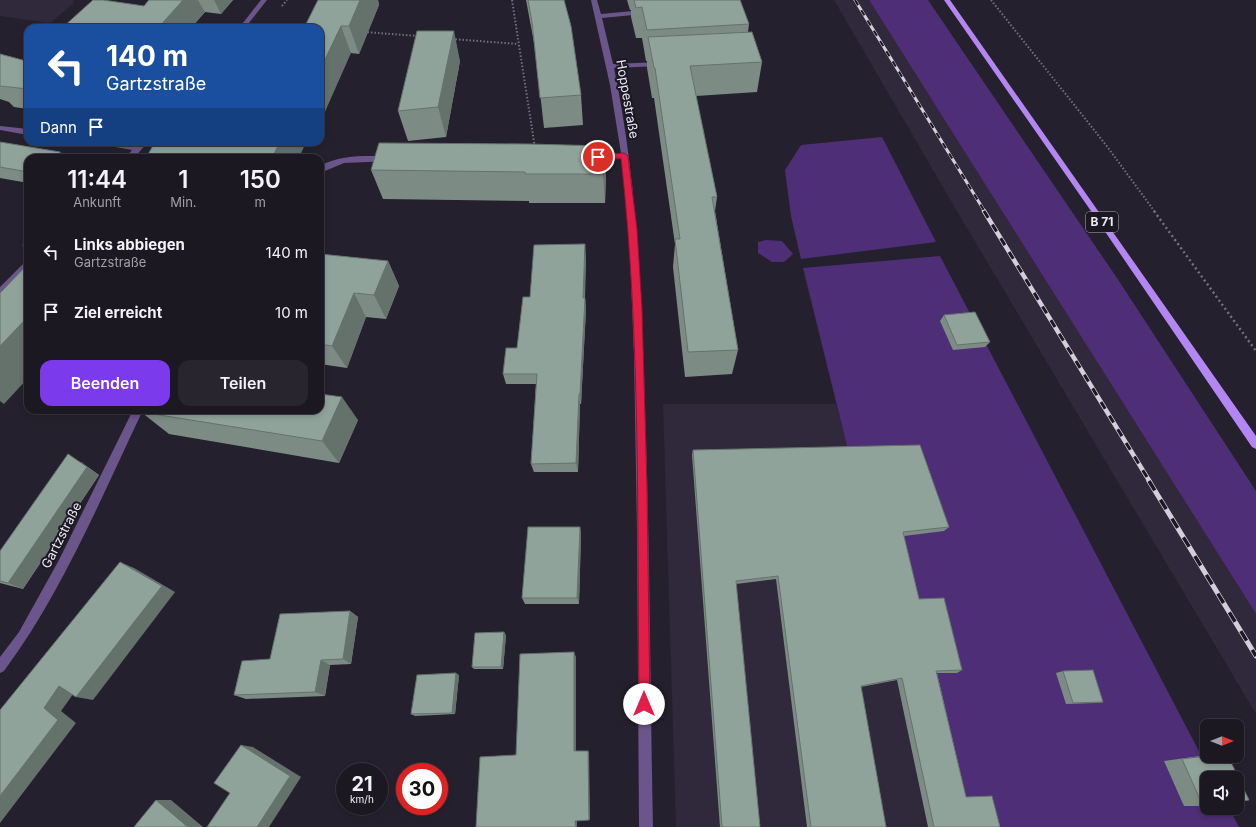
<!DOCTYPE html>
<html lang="de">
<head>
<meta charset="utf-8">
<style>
  body { margin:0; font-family:Inter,sans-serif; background:#29252f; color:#f1f3f6; height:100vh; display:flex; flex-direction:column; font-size:15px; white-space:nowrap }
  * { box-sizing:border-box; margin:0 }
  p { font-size:13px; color:#a0a0a5 }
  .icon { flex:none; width:22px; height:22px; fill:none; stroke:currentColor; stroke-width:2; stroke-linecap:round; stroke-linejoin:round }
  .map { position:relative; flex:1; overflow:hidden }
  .sheet { position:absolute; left:24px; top:154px; width:300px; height:260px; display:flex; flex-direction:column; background:#1c1822; border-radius:12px; box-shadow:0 2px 6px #0003,0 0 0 1px #3a3740 }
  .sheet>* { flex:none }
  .banner { position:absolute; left:24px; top:24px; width:300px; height:122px; border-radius:12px; box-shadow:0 2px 6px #0003,0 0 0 1px #3a3740; background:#1a4fa0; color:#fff; overflow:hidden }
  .needle { width:26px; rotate:90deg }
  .fabs { position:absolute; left:1200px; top:719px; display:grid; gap:8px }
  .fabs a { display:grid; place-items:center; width:44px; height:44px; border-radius:8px; background:#1c1822; box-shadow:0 2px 6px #0003,0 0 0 1px #3a3740; font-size:20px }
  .speed { position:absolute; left:336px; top:763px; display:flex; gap:8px; font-size:20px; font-weight:700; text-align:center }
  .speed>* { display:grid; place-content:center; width:52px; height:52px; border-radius:50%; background:#1c1822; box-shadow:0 2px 6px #0003,0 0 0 1px #3a3740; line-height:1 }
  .speed small { font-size:10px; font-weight:400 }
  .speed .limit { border:6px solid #d22; background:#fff; color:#111 }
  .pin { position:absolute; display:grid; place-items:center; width:34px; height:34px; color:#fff; margin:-17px; border:2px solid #fff; border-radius:50%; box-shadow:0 1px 4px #0007 }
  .me { position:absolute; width:44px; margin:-22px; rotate:0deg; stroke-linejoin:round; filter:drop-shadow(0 0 3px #0008) }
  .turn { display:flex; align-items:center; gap:14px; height:84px; padding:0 16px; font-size:18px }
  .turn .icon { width:52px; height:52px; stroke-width:2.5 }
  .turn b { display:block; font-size:28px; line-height:34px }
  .then { display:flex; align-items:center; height:38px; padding:0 16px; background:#0003; gap:8px; font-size:15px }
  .eta { display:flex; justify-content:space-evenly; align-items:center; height:68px; text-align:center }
  .eta b { font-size:24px; font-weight:600; line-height:28px }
  .primary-button { display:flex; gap:8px; margin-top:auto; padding:8px 16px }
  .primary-button a { flex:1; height:46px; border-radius:12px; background:#7c3aed; color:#fff; font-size:16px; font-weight:600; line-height:46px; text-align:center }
  .primary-button a+a { background:#29252f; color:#f1f3f6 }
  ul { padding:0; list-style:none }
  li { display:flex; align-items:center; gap:12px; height:60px; padding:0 16px }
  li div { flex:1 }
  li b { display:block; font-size:15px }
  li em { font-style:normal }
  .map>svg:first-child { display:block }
  .built { fill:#30283b }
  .green { fill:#4e2e76 }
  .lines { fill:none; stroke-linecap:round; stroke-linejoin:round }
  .path-far1 { stroke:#75707c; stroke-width:2; stroke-dasharray:1.5 2; stroke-linecap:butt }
  .path { stroke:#75707c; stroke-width:2.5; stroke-dasharray:2 3; stroke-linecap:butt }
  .minor { fill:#6a568a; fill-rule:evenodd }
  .major { fill:#b386f3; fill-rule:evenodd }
  .rail-far2-casing { stroke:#d2cfd9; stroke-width:3 }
  .rail-far1-casing { stroke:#d2cfd9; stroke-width:4.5 }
  .rail-casing { stroke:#d2cfd9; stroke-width:5 }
  .rail-far2 { stroke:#1b1723; stroke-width:2; stroke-dasharray:6; stroke-linecap:butt }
  .rail-far1 { stroke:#1b1723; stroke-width:3; stroke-dasharray:8; stroke-linecap:butt }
  .rail { stroke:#1b1723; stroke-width:3.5; stroke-dasharray:11; stroke-linecap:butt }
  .wall { fill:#7c8c84 }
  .shaded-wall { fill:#65726c }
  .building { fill:#90a39a; stroke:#65726c }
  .route { fill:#e11d48; stroke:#92132f }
  .labels { text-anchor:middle; stroke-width:4; stroke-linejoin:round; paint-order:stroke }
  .shield { fill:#1b1723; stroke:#ada9b4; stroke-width:1 }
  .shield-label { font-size:12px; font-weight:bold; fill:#ebe8f2 }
  .street-label { font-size:13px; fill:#ebe8f2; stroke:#1b1723 }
</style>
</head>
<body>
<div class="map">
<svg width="1256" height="827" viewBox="0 0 1256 827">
  <rect width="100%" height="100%" fill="#25202d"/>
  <g class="built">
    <path d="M 0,0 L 75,0 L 72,1 L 74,3 L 50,23 L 0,16 Z"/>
    <path d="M 834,0 L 869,0 L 1256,614 L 1256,714 L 958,213 Z"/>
    <path d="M 663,404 L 836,404 L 847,446 L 879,446 L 970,827 L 676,827 Z"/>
  </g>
  <g class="green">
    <path d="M 869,0 L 928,0 L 1117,278 L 1256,491 L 1256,614 Z"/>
    <path d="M 882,137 L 936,242 L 801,259 L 791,216 L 785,170 L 801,145 Z"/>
    <path d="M 766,240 L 782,241 L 793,254 L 784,262 L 772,262 L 758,253 L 758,242 Z"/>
    <path d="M 940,256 L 1213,778 L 1207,778 L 1207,808 L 1229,808 L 1239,827 L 970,827 L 879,446 L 847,446 L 803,268 Z"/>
  </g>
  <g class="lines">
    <g class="path-far1">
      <path d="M 512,0 L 535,148"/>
      <path d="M 991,0 L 1106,145 L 1155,212"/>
      <path d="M 282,6 L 287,0"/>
      <path d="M 268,25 L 310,28"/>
      <path d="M 364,32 L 419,36"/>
      <path d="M 452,39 L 518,44"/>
    </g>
    <g class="path">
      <path d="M 1154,211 L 1256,351"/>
      <path d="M 23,246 L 28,241"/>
    </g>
    <g class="minor">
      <path d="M 261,0 L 267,0 L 245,28 L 239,28 Z"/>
      <path d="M 591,0 L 597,0 L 601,14 L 644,10 L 647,12 L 644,14 L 602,18 L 613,64 L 660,62 L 664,64 L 660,66 L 614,68 C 637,180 642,293 645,406 C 650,547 650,687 653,827 L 639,827 L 637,530 L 634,355 L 629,230 L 621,159 L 592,160 L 588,157 L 592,154 L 621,153 L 610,85 Z"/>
      <path d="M 0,126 L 28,129 L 28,135 L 0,130 Z"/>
      <path d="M 100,142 L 117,142 L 136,146 L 140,142 L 148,142 L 134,158 L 126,158 L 132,150 L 104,145 Z"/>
      <path d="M 388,156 L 392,159 L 391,161 L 344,163 L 320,173 L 320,166 C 341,154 365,156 388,156 Z"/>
      <path d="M 28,261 L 28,270 L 3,295 L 0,296 L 0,287 L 25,262 Z"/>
      <path d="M 133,410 L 143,410 C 101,498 62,593 4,671 L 0,673 L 0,657 L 19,632 L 59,560 Z"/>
    </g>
    <path class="major" d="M 944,0 L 950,0 L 1256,436 L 1256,449 L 1252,447 L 1091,211 Z"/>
    <g class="rail-far2-casing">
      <path id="rail-far2" d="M 855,0 L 985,212"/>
    </g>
    <g class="rail-far1-casing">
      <path id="rail-far1" d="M 984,211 L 1150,482"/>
    </g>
    <g class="rail-casing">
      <path id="rail" d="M 1149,481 L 1256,656"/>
    </g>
    <use href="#rail-far2" class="rail-far2"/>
    <use href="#rail-far1" class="rail-far1"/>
    <use href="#rail" class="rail"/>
  </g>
  <g class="wall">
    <path d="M 149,0 L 233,0 L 221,14 L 205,12 L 191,28 L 62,28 L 144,6 Z"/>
    <path d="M 318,0 L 378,0 L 379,5 L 359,54 L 351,53 Z"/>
    <path d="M 526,0 L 564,0 L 581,95 L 583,125 L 544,128 L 535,48 Z"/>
    <path d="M 627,0 L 740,0 L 749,24 L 748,32 L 762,62 L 757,92 L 696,96 L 717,197 L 715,211 L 738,350 L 732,374 L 685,377 L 673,267 L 675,244 L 654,98 L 652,98 L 647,68 L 647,61 L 646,61 L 642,38 L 636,38 L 631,17 L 631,10 L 630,10 Z"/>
    <path d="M 0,54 L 26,61 L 28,59 L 28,109 L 14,107 L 9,102 L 0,99 Z"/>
    <path d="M 460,61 L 446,137 L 408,141 L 398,111 Z"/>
    <path d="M 0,142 L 60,152 L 66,158 L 28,158 L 28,183 L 0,178 Z"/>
    <path d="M 528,144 L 606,175 L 605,203 L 529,203 L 529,201 L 383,199 L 371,170 Z"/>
    <path d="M 320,254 L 388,261 L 399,286 L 386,319 L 366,317 L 347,368 L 320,364 Z"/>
    <path d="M 586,256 L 585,298 L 586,309 L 581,404 L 580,404 L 578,472 L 534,472 L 531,464 L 536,384 L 506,384 L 503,374 L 517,348 L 530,297 Z"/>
    <path d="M 944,315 L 990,342 L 985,347 L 953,350 L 940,321 Z"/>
    <path d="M 141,412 L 358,420 L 339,463 L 169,434 Z"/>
    <path d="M 693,450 L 949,527 L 944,531 L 904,536 L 919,599 L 962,670 L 957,673 L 937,673 L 966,797 L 1000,827 L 928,827 L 897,680 L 861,687 L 886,827 L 807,827 L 776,579 L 736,584 L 760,827 L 720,827 L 692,455 Z"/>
    <path d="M 81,462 L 99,475 L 23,589 L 0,583 L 0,551 Z"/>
    <path d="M 580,527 L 581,535 L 579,604 L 525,604 L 522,598 Z"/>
    <path d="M 350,611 L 358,617 L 351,664 L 330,665 L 325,696 L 246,699 L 234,695 L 270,659 Z"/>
    <path d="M 506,635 L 503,669 L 474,669 L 472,667 Z"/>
    <path d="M 1063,671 L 1103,702 L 1096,703 L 1066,704 L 1056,673 Z"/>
    <path d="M 459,675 L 455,714 L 415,716 L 411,714 Z"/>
    <path d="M 1207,755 L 1203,806 L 1184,806 L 1164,761 Z"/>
  </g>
  <g class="shaded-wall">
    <path d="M 183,0 L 198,0 L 205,12 L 191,28 L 158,28 Z"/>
    <path d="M 214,0 L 233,0 L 221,14 Z"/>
    <path d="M 360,0 L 378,0 L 379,5 L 359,54 L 349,26 Z"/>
    <path d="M 341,26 L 351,53 L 320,123 L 320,70 Z"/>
    <path d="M 454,31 L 460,61 L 446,137 L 438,107 Z"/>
    <path d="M 280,142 L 306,142 L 299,158 L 272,158 Z"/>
    <path d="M 605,146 L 606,175 L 605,203 L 603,174 Z"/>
    <path d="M 60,152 L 66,158 L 54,158 Z"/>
    <path d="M 585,244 L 586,256 L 584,309 L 583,298 Z"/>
    <path d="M 388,261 L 399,286 L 386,319 L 374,295 Z"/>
    <path d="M 354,293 L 366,317 L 347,368 L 332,346 Z"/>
    <path d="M 585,298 L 586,309 L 581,404 L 580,394 Z"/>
    <path d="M 28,317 L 28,378 L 4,404 L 0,401 L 0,346 Z"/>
    <path d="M 579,394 L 580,404 L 578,472 L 576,463 Z"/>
    <path d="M 342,397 L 358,420 L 339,463 L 322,441 Z"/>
    <path d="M 68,454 L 99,475 L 23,589 L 8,583 Z"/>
    <path d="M 580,527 L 581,535 L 579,604 L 577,598 Z"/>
    <path d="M 120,562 L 134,568 L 175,592 L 93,700 L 76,697 Z"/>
    <path d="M 350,611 L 358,617 L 351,664 L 343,659 Z"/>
    <path d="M 504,632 L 506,635 L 503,669 L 501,667 Z"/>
    <path d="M 574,652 L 576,657 L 576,753 L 574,751 Z"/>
    <path d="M 321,660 L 330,665 L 325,696 L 315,692 Z"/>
    <path d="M 456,673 L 459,675 L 455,714 L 452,713 Z"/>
    <path d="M 59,686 L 76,690 L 61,711 L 76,723 L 0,823 L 0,796 L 44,708 Z"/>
    <path d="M 241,745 L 253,747 L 301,777 L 269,827 L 257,827 Z"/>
    <path d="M 588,751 L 589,752 L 590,819 L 589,820 Z"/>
    <path d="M 156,800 L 171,800 L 203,827 L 188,827 Z"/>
    <path d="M 577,820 L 577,827 L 576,827 L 575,821 Z"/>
  </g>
  <g class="building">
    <path d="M 93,0 L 103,0 L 144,6 L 149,0 L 183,0 L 158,28 L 62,28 Z"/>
    <path d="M 318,0 L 360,0 L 349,26 L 341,26 L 320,70 L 320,28 L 304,28 Z"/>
    <path d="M 528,0 L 564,0 L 571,26 L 581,95 L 540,98 L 532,22 Z"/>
    <path d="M 634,0 L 740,0 L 749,24 L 647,30 L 642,7 L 636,8 Z"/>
    <path d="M 417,31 L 454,31 L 438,107 L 398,111 Z"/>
    <path d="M 752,32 L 762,62 L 690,66 L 717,197 L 712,197 L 738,350 L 688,352 L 675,239 L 680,239 L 655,68 L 654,68 L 648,37 Z"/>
    <path d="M 0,54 L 26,61 L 28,59 L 28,89 L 0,86 Z"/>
    <path d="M 0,142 L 60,152 L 54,158 L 28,158 L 28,172 L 0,167 Z"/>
    <path d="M 155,142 L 245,143 L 246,142 L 280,142 L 272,158 L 146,158 Z"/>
    <path d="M 379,143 L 528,144 L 605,146 L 603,174 L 525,174 L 525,172 L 371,170 Z"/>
    <path d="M 585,244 L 583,298 L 585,298 L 580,394 L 579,394 L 576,463 L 531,464 L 537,374 L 503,374 L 506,348 L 517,348 L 523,297 L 530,297 L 534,245 Z"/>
    <path d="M 320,254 L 388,261 L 374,295 L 354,293 L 332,346 L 320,344 Z"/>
    <path d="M 28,264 L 28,317 L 0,346 L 0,293 Z"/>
    <path d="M 975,312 L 990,342 L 957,345 L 944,315 Z"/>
    <path d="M 320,394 L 342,397 L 322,441 L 141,412 L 142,410 L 320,410 Z"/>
    <path d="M 920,445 L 949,527 L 903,532 L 919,599 L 944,598 L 962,670 L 936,671 L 966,797 L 992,796 L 1000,827 L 934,827 L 902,678 L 861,686 L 886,827 L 811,827 L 778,576 L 736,581 L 760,827 L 722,827 L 693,450 Z"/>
    <path d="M 68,454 L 87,467 L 8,583 L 0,581 L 0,551 Z"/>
    <path d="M 528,527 L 580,527 L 577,598 L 522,598 Z"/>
    <path d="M 120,562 L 162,586 L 76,697 L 59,686 L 44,708 L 58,720 L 0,796 L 0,710 Z"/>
    <path d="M 350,611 L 343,659 L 321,660 L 315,692 L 234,695 L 242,661 L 270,659 L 280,614 Z"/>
    <path d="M 504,632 L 501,667 L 472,667 L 475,633 Z"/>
    <path d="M 574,652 L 574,751 L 588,751 L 589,820 L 575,821 L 576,827 L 476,827 L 480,757 L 516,755 L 520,654 Z"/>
    <path d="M 1093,670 L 1103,702 L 1073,703 L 1063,671 Z"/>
    <path d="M 456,673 L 452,713 L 411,714 L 417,675 Z"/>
    <path d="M 241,745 L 290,776 L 257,827 L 207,827 L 230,793 L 214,783 Z"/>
    <path d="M 1207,756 L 1228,756 L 1249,800 L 1237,802 L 1237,778 L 1207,778 L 1207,806 L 1203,806 L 1182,759 Z"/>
    <path d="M 156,800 L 188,827 L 134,827 Z"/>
  </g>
  <path class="route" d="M 624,153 L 628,156 L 637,229 L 642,308 L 647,489 L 650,704 L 648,708 L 644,710 L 640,708 L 639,704 C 637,522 641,339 621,158 L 598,160 L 595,157 L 598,155 Z"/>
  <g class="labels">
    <rect class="shield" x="1086" y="212" width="32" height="20" rx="3"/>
    <g class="shield-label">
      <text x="1102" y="226">B 71</text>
    </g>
    <g class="street-label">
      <text transform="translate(628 99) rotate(80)" y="5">Hoppestraße</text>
      <text transform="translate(61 535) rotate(-63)" y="5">Gartzstraße</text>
    </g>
  </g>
</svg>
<div class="fabs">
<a><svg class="needle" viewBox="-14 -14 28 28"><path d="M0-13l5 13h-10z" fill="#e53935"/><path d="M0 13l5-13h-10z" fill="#a0a0a5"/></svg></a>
<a><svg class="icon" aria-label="sound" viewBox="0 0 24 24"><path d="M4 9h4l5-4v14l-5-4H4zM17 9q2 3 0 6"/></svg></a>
</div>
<div class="speed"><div>21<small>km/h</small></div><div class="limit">30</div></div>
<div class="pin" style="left:598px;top:157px;background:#d93025"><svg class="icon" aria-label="arrive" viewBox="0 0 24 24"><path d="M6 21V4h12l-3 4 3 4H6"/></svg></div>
<svg class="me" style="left:644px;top:704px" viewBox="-20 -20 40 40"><circle r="19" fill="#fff"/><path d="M0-13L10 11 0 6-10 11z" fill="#e11d48"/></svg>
<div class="banner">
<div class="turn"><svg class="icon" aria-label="left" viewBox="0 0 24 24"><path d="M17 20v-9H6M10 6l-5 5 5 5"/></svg><div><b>140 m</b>Gartzstraße</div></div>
<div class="then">Dann<svg class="icon" aria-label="arrive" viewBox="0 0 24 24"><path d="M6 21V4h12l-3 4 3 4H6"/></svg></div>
</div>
<section class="sheet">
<div class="eta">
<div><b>11:44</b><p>Ankunft</p></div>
<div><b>1</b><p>Min.</p></div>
<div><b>150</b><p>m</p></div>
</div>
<ul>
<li><svg class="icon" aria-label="left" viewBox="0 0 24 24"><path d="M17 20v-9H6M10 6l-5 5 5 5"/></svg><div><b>Links abbiegen</b><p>Gartzstraße</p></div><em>140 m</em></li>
<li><svg class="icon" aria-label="arrive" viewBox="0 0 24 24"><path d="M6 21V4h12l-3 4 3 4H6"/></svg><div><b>Ziel erreicht</b></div><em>10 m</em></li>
</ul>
<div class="primary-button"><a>Beenden</a><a>Teilen</a></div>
</section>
</div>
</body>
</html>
